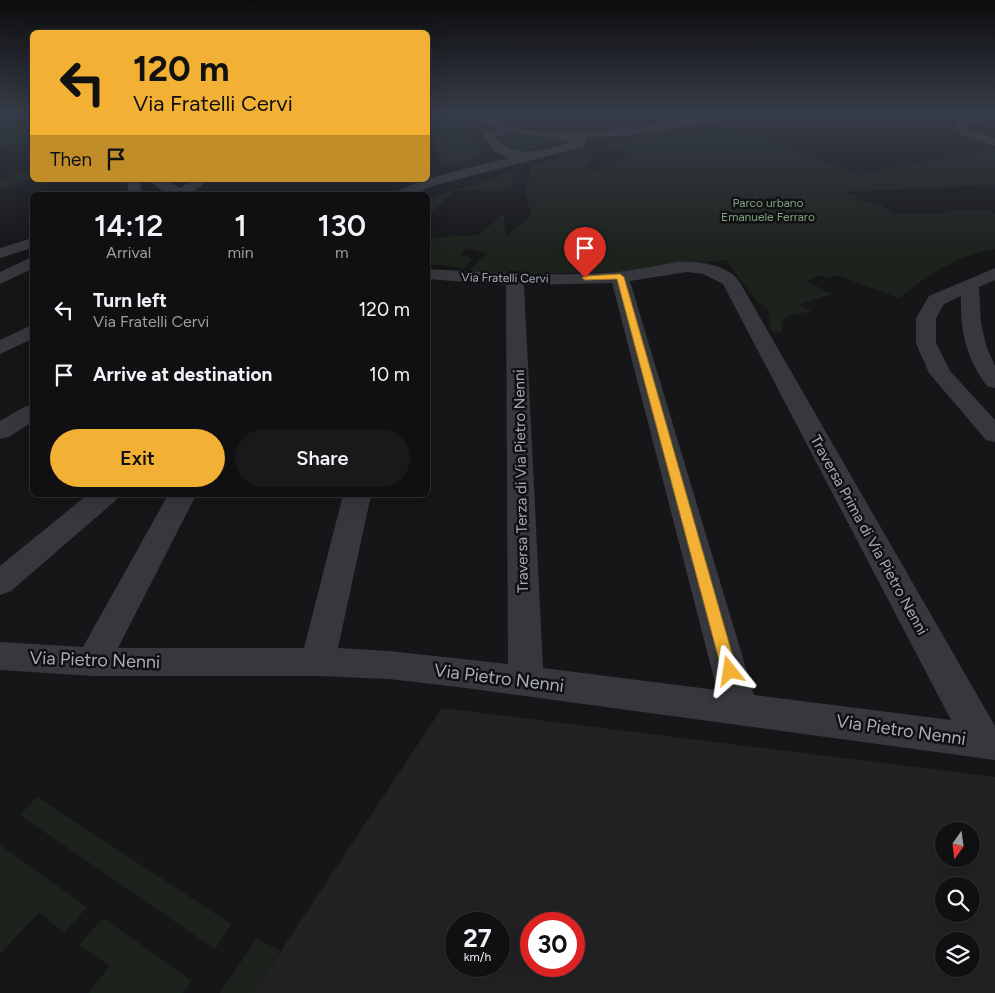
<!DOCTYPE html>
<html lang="en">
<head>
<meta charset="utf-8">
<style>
  body { margin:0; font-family:Figtree,sans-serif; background:#19191b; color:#f1f3f6; height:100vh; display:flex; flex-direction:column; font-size:19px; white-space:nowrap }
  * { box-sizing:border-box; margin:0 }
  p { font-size:16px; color:#9c9d9f }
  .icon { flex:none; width:28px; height:28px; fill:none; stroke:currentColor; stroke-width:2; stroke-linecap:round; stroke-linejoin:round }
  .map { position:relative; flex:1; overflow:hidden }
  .sheet { position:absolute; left:30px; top:192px; width:400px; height:305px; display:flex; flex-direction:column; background:#101012; border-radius:8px; box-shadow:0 5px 20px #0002,0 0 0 1px #303032 }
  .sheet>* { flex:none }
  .hud { position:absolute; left:30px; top:30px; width:400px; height:152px; border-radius:8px; box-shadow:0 5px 20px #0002,0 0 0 1px #303032; background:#f2b134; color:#111; overflow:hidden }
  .needle { width:32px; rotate:194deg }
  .tools { position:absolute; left:935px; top:822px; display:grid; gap:10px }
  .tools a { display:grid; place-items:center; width:45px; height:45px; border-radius:50%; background:#101012; box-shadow:0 5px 20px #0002,0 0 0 1px #303032; font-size:25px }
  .speed { position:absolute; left:445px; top:912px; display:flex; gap:10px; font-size:25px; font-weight:700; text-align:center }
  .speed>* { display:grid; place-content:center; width:65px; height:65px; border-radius:50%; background:#101012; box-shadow:0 5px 20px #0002,0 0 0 1px #303032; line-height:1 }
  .speed small { font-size:12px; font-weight:400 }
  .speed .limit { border:8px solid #d22; background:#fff; color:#111 }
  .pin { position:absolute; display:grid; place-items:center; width:42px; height:42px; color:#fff; margin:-51px -21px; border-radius:50% 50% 50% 0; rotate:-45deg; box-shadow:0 0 5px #0007 }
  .pin .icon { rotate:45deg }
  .me { position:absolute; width:55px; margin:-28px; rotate:345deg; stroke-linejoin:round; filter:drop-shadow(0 0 4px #0008) }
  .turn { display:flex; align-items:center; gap:18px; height:105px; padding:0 20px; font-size:22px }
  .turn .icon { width:65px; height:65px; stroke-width:2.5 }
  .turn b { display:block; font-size:35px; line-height:42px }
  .then { display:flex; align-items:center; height:48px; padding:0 20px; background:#0003; gap:10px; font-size:19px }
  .eta { display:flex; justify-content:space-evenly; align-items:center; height:85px; text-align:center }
  .eta b { font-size:30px; font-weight:600; line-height:35px }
  .primary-button { display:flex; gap:10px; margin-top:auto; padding:10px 20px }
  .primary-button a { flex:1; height:58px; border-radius:30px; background:#f2b134; color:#111; font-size:20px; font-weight:600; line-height:58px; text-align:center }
  .primary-button a+a { background:#19191b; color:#f1f3f6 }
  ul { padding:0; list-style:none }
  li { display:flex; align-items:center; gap:15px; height:65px; padding:0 20px }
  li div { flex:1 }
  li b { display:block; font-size:19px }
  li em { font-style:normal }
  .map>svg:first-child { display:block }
  .built { fill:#222225; fill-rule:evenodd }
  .green { fill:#1c231d }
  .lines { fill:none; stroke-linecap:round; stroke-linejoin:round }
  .minor { fill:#37383d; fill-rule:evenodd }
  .route { fill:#f2b134; stroke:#9d7322 }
  .labels { text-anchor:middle; stroke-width:5; stroke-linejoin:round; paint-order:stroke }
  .far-park-label { font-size:12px; fill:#7fa381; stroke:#111113 }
  .far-street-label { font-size:12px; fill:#a8adb8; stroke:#111113 }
  .street-label { font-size:15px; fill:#a8adb8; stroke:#111113 }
  .near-street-label { font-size:18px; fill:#a8adb8; stroke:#111113 }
</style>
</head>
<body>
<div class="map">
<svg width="995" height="993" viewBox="0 0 995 993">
  <rect width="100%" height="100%" fill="#161618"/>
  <path class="built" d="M 442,708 L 995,777 L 995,993 L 253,993 ZM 944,831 L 971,831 L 971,859 L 944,859 ZM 944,886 L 971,886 L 971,914 L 944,914 ZM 456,924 L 499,924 L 499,966 L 456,966 ZM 531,924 L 574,924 L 574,966 L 531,966 ZM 944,941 L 971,941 L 971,969 L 944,969 Z"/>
  <g class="green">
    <path d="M 12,112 L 32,112 L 32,141 L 0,146 L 0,116 Z"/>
    <path d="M 905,112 L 966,112 L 921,119 L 908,118 Z"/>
    <path d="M 448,113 L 480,149 L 482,153 C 472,164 455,163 441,164 L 428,115 Z"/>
    <path d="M 781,117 L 786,119 L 734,127 L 859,175 L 995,148 L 995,185 L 845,192 L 858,196 L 854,199 L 882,205 L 892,214 L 946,214 L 943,211 L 988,210 L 995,214 L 995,249 C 957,255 928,275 899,298 L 837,275 L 828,278 L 820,275 L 806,281 L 832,294 L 799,305 L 812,311 L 787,316 L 782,323 L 782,332 L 771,331 L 767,308 L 757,302 L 726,260 L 679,264 L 622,272 L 482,275 L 467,273 L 487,254 L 466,248 L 461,254 L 473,259 L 464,268 L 428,264 L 428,238 L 478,235 L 504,213 L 506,237 L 531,215 L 526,193 L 531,166 L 575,154 L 593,160 L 585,168 L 596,172 L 609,163 L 633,155 L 606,145 Z"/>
    <path d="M 514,134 L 560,138 L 566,140 L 523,151 L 515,150 L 502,138 Z"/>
    <path d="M 20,171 L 32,173 L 32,178 L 7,189 L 0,189 L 0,180 Z"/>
    <path d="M 513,172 L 511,191 L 454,191 L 428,216 L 430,198 Z"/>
    <path d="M 37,797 L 231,924 L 215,949 L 20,815 Z"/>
    <path d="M 0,845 L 87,907 L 64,933 L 39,912 L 0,954 Z"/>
    <path d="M 103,918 L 192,981 L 183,993 L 88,993 L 110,966 L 79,945 Z"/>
    <path d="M 257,938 L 280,951 L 253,993 L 220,993 Z"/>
  </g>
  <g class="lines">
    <g class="minor">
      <path d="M 0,112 L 9,112 L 0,117 Z"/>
      <path d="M 475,112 C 489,112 487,115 498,122 C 513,130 537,131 554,132 C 624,135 693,112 762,112 L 757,115 L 624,136 L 584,137 L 586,140 L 583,147 L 432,186 L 412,195 L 393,195 L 395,192 L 422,180 L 508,158 L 495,151 L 483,137 L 485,132 L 499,129 L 490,126 ZM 513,133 L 573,141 L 574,141 C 547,150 516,161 495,137 Z"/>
      <path d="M 995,112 L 995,118 L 967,126 L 971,131 L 995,138 L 995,146 L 963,135 L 955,126 L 961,120 Z"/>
      <path d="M 126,180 L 140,180 L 142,195 L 127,195 L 129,192 Z"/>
      <path d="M 150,180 L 167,180 L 180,188 L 192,180 L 206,180 C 193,200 165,200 150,180 Z"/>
      <path d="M 32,238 L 32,248 L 0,258 L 0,248 Z"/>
      <path d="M 32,257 L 32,269 L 0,284 L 0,272 Z"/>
      <path d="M 678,262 C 697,261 727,264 739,281 L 995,726 L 995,760 L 466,688 L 389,679 L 318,676 L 93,676 L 0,670 L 0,642 L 83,647 L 168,495 L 196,495 L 118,648 L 304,648 L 343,495 L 371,495 L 338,648 L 389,651 L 508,664 L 506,285 L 428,279 L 428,269 C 491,273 554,277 618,272 C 638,270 658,265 678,262 ZM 687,272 L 703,274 L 723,284 L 951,720 L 754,695 L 630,281 ZM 612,283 L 717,690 L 543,668 L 524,285 Z"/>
      <path d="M 995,268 L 995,280 L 979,287 L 981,324 L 987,348 L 995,366 L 995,388 L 987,386 C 966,358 960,330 961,296 L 944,304 L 936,318 L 936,343 L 950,371 L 995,420 L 995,442 L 986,440 L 929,373 L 916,343 L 916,318 L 929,296 Z"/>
      <path d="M 32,325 L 32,339 L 0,354 L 0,340 Z"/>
      <path d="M 32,405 L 32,422 L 9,437 L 0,439 L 0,421 L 24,407 Z"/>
      <path d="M 87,495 L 119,495 L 115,501 L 11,591 L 0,595 L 0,566 Z"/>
    </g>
  </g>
  <linearGradient id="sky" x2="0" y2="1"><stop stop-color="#0c0c0d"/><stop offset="0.45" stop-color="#363c48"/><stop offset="1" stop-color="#363c48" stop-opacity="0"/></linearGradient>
  <rect width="995" height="251" fill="url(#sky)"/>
  <path class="route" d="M 620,274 L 624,277 L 737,671 L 735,676 L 730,677 L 724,676 L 722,671 L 617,279 L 585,280 L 582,278 L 585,276 Z"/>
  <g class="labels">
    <g class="far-park-label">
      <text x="768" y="207">Parco urbano<tspan x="768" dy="14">Emanuele Ferraro</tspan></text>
    </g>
    <g class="far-street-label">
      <text transform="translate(505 278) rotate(1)" y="4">Via Fratelli Cervi</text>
    </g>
    <g class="street-label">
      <text transform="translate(521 481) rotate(-91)" y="5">Traversa Terza di Via Pietro Nenni</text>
      <text transform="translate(869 535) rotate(61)" y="5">Traversa Prima di Via Pietro Nenni</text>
    </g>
    <g class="near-street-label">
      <text transform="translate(95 660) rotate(2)" y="6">Via Pietro Nenni</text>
      <text transform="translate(499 678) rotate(7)" y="6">Via Pietro Nenni</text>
      <text transform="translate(901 730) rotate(8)" y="6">Via Pietro Nenni</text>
    </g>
  </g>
</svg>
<div class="tools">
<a><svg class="needle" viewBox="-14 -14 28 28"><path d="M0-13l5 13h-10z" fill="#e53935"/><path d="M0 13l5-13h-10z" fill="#9c9d9f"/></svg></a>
<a><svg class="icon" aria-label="search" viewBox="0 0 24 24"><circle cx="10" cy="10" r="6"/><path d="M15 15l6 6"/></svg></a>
<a><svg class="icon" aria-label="layers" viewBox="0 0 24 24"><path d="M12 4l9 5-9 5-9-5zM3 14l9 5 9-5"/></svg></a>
</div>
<div class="speed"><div>27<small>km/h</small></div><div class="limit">30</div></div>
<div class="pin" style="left:585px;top:278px;background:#d93025"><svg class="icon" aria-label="arrive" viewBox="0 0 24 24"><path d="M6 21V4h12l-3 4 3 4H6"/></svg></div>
<svg class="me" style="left:730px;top:671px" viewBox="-20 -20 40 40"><path d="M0-17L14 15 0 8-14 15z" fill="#f2b134" stroke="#fff" stroke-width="4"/></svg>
<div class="hud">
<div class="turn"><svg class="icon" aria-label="left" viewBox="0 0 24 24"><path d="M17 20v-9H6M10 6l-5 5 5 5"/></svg><div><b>120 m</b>Via Fratelli Cervi</div></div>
<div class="then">Then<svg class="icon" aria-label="arrive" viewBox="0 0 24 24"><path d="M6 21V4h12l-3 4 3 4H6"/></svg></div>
</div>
<section class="sheet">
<div class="eta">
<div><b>14:12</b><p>Arrival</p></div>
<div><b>1</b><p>min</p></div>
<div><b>130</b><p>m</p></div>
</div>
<ul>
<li><svg class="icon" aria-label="left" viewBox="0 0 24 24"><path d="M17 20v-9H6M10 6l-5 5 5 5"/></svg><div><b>Turn left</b><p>Via Fratelli Cervi</p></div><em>120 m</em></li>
<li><svg class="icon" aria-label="arrive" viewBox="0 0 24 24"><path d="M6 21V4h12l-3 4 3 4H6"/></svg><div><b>Arrive at destination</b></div><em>10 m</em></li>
</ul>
<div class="primary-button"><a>Exit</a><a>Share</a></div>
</section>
</div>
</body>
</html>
